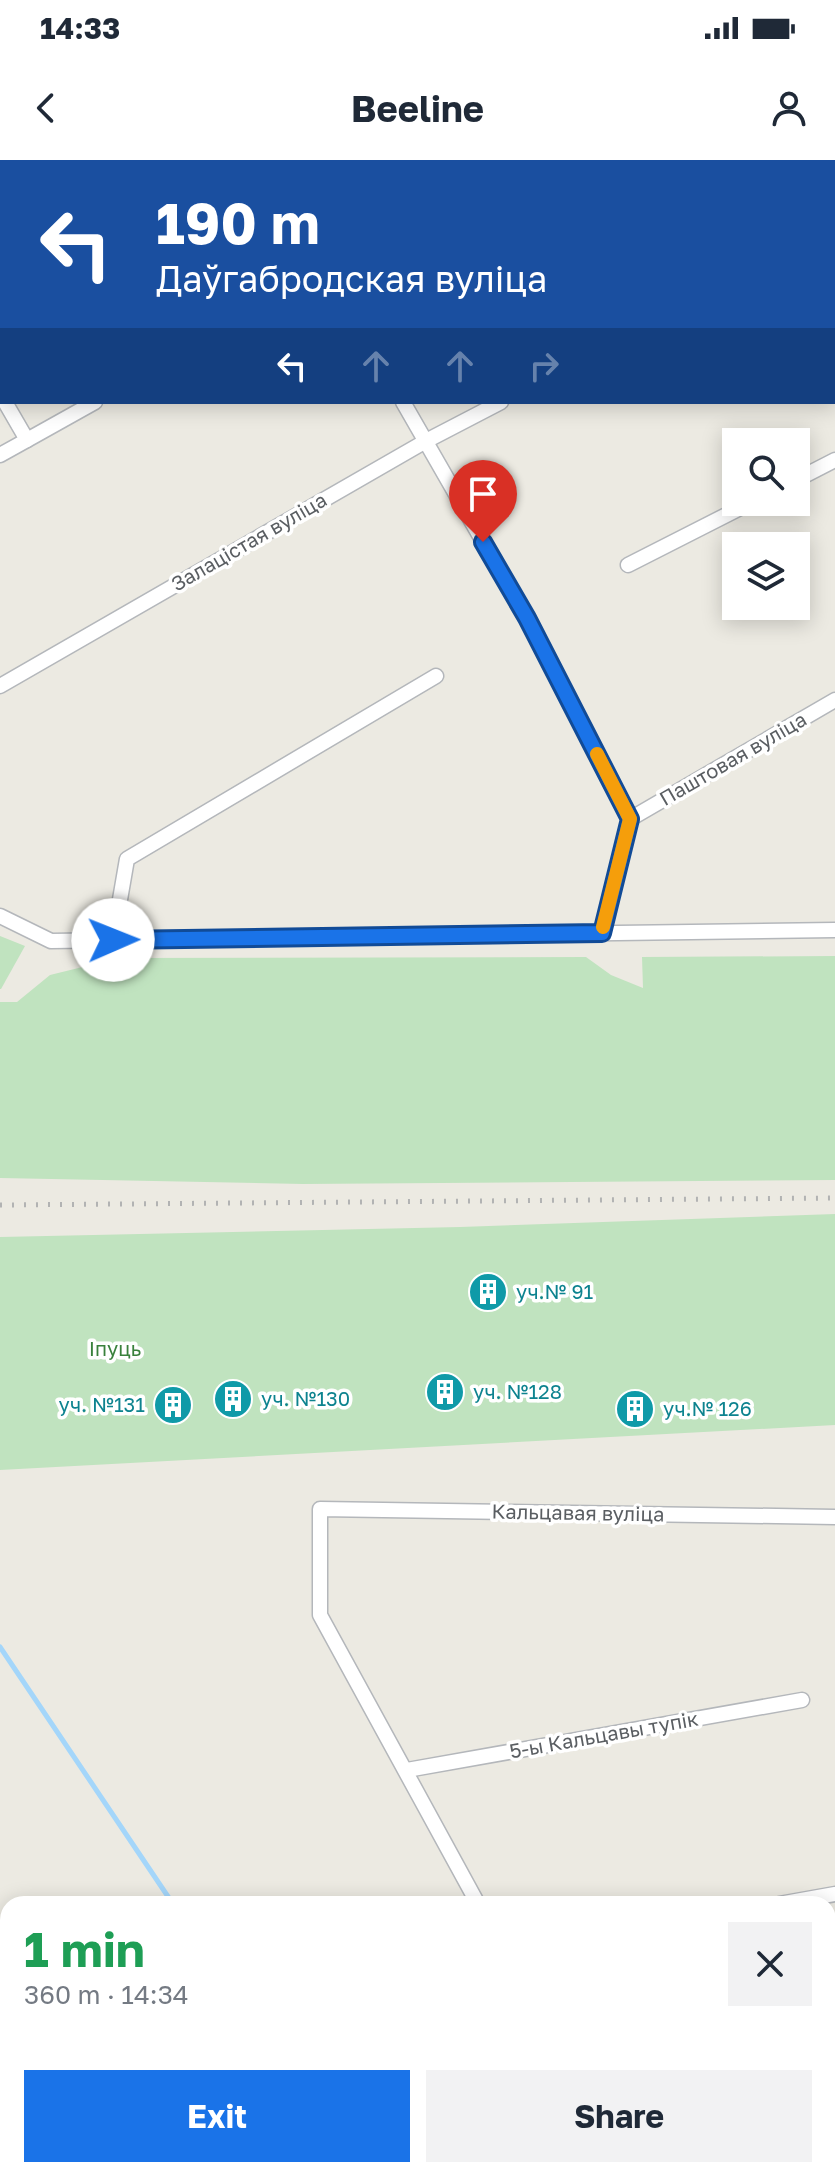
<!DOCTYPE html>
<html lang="en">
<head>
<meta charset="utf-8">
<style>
  body { margin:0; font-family:"Golos Text",sans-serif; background:#f2f2f3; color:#1f2937; height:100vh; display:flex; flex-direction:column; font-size:30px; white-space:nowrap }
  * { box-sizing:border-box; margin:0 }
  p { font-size:26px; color:#747a83 }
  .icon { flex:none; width:44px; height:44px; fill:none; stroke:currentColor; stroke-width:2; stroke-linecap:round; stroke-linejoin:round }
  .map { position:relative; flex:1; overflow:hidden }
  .sheet { position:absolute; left:0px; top:1736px; width:836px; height:282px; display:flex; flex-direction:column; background:#fff; border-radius:24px 24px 0 0; box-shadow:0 4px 20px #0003 }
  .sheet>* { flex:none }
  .hud { position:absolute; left:0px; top:0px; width:836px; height:244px; box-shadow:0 4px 20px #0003; background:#1a4fa0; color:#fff; overflow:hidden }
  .fabs { position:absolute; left:722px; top:268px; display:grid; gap:16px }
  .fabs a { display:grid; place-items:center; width:88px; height:88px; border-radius:0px; background:#fff; box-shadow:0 4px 20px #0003; font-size:40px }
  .pin { position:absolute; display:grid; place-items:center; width:68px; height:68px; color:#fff; margin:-82px -34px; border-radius:50% 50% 50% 0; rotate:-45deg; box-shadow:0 0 8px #0007 }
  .pin .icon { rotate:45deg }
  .me { position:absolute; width:88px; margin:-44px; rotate:89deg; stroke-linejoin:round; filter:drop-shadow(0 0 6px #0008) }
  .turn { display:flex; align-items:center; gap:28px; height:168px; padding:0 24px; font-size:36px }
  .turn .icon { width:104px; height:104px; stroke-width:2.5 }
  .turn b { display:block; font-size:56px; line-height:68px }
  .lanes { display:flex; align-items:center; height:76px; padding:0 24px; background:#0003; justify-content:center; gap:40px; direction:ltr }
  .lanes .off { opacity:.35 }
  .round { display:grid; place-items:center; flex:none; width:84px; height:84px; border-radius:0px; background:#f2f2f3 }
  .head { display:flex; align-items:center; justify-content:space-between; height:136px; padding:0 24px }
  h1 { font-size:48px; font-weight:700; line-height:60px; color:#1e9e55 }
  .cta { display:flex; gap:16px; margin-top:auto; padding:16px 24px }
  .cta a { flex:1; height:92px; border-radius:0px; background:#1a73e8; color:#fff; font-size:32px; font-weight:700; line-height:92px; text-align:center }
  .cta a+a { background:#f2f2f3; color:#1f2937 }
  .status { display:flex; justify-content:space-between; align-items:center; height:56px; padding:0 40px; background:#fff; direction:ltr }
  .status svg { height:22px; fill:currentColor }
  header { display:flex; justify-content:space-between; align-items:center; height:104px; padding:0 24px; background:#fff; font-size:36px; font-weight:700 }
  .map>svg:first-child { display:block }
  .green { fill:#c0e3bf }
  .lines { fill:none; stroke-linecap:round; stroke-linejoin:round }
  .stream { stroke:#a4d6fa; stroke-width:5 }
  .street-casing { stroke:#b4b7bb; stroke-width:17 }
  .street { stroke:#fff; stroke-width:14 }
  .rail { stroke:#b2b3b3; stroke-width:5; stroke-dasharray:2 10; stroke-linecap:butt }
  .route-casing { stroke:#114b97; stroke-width:20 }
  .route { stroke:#1a73e8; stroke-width:14 }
  .slow { stroke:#f59e0b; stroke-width:14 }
  .labels { text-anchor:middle; stroke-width:7; stroke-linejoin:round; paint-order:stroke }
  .street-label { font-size:20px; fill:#5a5e62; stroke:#fff }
  .culture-label { font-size:20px; fill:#0d838f; stroke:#fff; text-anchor:start }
  .park-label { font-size:20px; fill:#39813c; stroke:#fff }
</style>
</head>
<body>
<div class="status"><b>14:33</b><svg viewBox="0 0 49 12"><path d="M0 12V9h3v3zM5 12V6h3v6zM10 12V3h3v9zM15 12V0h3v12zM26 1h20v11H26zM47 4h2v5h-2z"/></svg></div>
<header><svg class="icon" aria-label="back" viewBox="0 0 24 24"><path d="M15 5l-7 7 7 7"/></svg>Beeline<svg class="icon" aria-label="person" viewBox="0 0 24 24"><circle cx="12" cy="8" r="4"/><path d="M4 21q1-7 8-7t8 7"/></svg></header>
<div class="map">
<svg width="835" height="2017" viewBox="0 0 835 2017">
  <rect width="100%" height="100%" fill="#eceae2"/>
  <g class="green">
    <path d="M 0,776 L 25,786 L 1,829 L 0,829 Z"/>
    <path d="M 835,796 L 835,1020 L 303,1024 L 0,1018 L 0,842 L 17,842 L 50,815 L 119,798 L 586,797 L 611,815 L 643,828 L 642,797 Z"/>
    <path d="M 835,1054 L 835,1265 L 0,1310 L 0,1077 L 460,1067 Z"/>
  </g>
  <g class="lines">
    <g class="stream">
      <path d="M 0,1487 L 173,1744"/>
      <path d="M 351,2010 L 356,2017"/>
    </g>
    <g class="street-casing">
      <g id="street">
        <path d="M 260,0 L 261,2"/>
        <path d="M 100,2 L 104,0"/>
        <path d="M 518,2 L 521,0"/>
        <path d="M 834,39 L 835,28"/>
        <path d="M 0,58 L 2,56"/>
        <path d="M 834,73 L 835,73"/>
        <path d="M 834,95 L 835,103"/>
        <path d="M 403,242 L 527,458 L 630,659 L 602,773"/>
        <path d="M 27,280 L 95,242"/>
        <path d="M 0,295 L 27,280 L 5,242"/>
        <path d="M 796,320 L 835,300"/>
        <path d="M 628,405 L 752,342"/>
        <path d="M 0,526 L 426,281 L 501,242"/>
        <path d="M 630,659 L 835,540"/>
        <path d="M 0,756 L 51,781 L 835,770"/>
        <path d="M 113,780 L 127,699 L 436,516"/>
        <path d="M 407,1610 L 802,1540"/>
        <path d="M 478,1744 L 320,1455 L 320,1349 L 835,1357"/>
        <path d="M 779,1744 L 835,1734"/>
        <path d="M 828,1942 L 835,1940"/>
        <path d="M 622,2010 L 626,2017"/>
      </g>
    </g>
    <use href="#street" class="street"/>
    <path class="rail" d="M 0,1045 L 835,1038"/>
  </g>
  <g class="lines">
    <g class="route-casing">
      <path id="route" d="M 113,780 L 602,773 L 630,659 L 527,458 L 483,382"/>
    </g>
    <use href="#route" class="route"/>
    <path class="slow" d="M 597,594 L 630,659 L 603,767"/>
  </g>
  <defs>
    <g id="building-disc" transform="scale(2)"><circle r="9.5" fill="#0f9aa8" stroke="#fff"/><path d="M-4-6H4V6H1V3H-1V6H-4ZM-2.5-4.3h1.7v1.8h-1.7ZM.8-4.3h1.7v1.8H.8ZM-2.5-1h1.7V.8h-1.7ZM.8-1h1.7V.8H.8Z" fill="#fff"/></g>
  </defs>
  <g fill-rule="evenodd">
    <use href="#building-disc" x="488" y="1132"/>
    <use href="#building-disc" x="445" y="1232"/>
    <use href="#building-disc" x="233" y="1239"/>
    <use href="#building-disc" x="173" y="1245"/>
    <use href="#building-disc" x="635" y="1249"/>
  </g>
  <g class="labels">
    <g class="street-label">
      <text transform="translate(249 382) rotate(-30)" y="7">Залацістая вуліца</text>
      <text transform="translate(733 599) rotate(-30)" y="7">Паштовая вуліца</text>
      <text transform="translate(578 1353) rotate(1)" y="7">Кальцавая вуліца</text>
      <text transform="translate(604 1575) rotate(-10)" y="7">5-ы Кальцавы тупік</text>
    </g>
    <g class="culture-label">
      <text x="516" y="1139">уч.№ 91</text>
      <text x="473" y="1239">уч. №128</text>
      <text x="261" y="1246">уч. №130</text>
      <text x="145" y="1252" text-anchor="end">уч. №131</text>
      <text x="663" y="1256">уч.№ 126</text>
    </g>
    <g class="park-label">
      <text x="115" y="1196">Іпуць</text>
    </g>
  </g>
</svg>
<div class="fabs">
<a><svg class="icon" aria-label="search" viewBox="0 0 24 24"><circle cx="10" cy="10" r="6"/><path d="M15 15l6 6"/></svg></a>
<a><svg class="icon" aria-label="layers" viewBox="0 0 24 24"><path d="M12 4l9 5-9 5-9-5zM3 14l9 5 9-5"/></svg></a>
</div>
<div class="pin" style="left:483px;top:382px;background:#d93025"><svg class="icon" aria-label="arrive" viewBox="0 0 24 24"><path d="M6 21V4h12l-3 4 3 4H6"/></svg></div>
<svg class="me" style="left:113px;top:780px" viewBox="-20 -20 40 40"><circle r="19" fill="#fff"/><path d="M0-13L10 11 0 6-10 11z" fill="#1a73e8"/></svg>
<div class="hud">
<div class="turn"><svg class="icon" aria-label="left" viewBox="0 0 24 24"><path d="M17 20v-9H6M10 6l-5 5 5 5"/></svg><div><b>190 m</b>Даўгабродская вуліца</div></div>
<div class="lanes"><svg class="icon" aria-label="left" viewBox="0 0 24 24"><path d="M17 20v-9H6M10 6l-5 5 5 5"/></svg><svg class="icon off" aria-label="ahead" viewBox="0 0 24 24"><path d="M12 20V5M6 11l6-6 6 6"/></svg><svg class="icon off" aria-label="ahead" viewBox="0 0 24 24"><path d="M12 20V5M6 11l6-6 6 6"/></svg><svg class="icon off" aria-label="right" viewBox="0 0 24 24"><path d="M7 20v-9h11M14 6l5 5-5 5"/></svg></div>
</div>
<section class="sheet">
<div class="head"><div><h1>1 min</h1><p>360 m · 14:34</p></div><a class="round"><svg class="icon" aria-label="close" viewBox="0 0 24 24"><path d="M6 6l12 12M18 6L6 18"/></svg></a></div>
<div class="cta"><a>Exit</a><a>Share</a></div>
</section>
</div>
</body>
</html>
